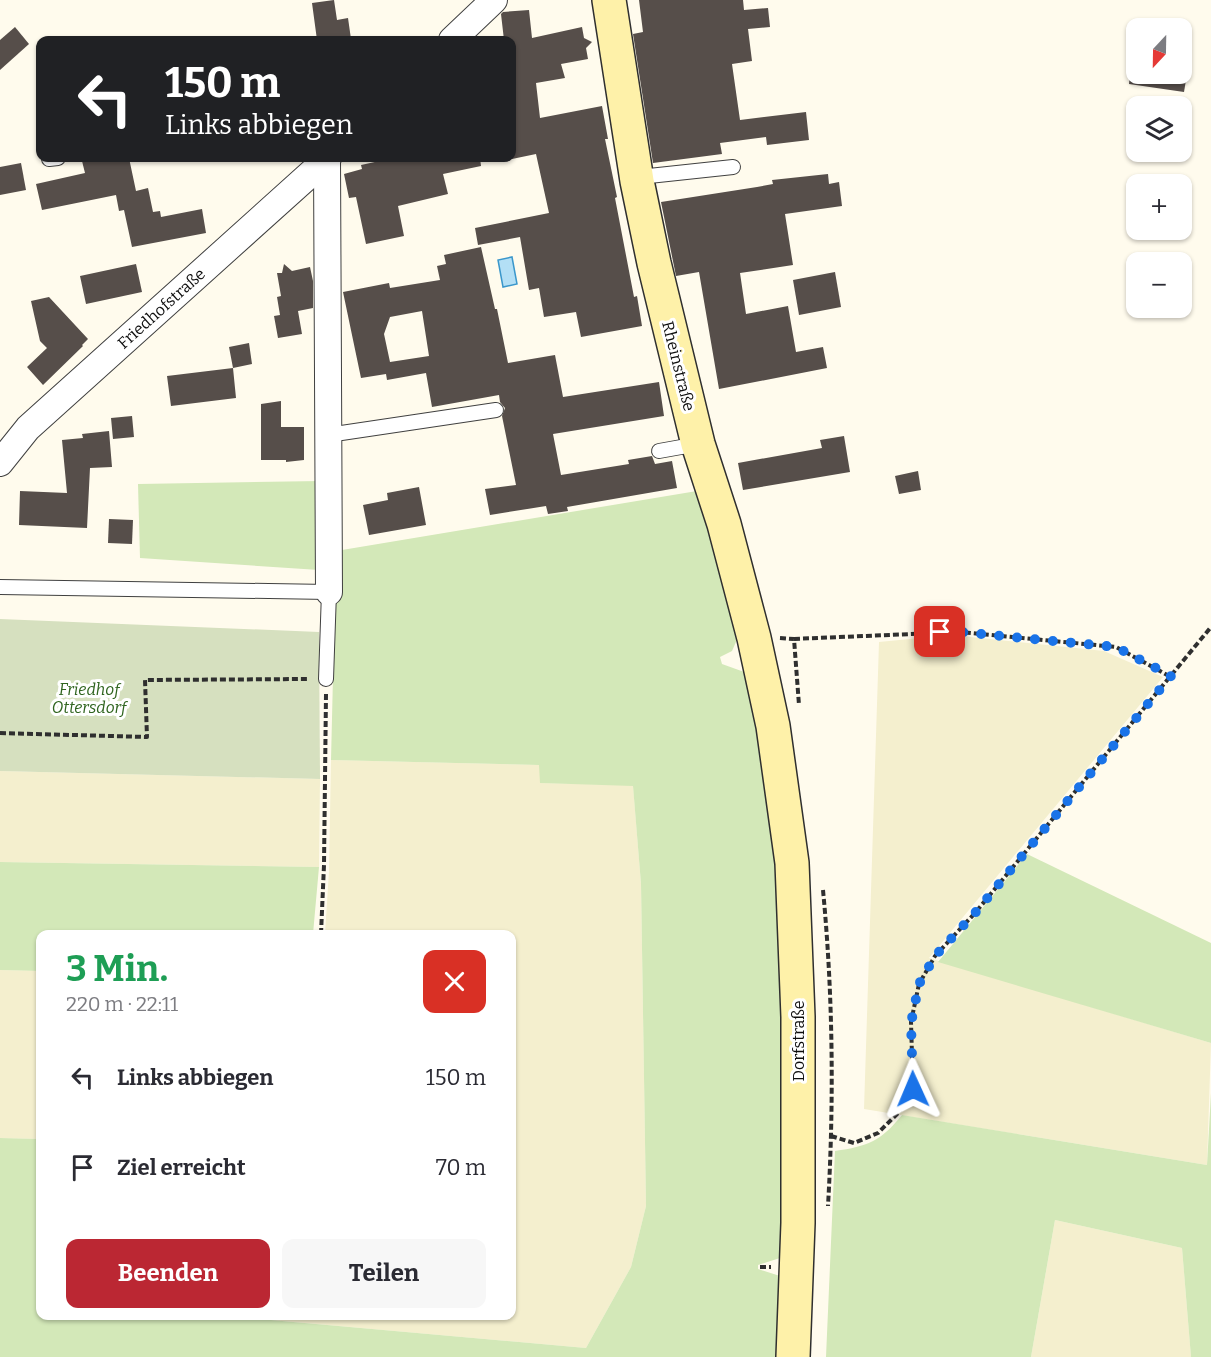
<!DOCTYPE html>
<html lang="de">
<head>
<meta charset="utf-8">
<style>
  body { margin:0; font-family:Bitter,serif; background:#f7f7f7; color:#2b2b33; height:100vh; display:flex; flex-direction:column; font-size:22px; white-space:nowrap }
  * { box-sizing:border-box; margin:0 }
  p { font-size:20px; color:#7c7c81 }
  .icon { flex:none; width:33px; height:33px; fill:none; stroke:currentColor; stroke-width:2; stroke-linecap:round; stroke-linejoin:round }
  .map { position:relative; flex:1; overflow:hidden }
  .panel { position:absolute; left:36px; top:930px; width:480px; height:390px; display:flex; flex-direction:column; background:#fff; border-radius:12px; box-shadow:0 2px 4px #0004 }
  .panel>* { flex:none }
  .hud { position:absolute; left:36px; top:36px; width:480px; height:126px; border-radius:12px; box-shadow:0 2px 4px #0004; background:#202124; color:#fff; overflow:hidden }
  .needle { width:39px; rotate:202deg }
  .fabs { position:absolute; left:1126px; top:18px; display:grid; gap:12px }
  .fabs a { display:grid; place-items:center; width:66px; height:66px; border-radius:12px; background:#fff; box-shadow:0 2px 4px #0004; font-size:30px }
  .pin { position:absolute; display:grid; place-items:center; width:51px; height:51px; color:#fff; margin:-26px; border-radius:12px; box-shadow:0 3px 9px #0006 }
  .me { position:absolute; width:66px; margin:-33px; rotate:359deg; stroke-linejoin:round; filter:drop-shadow(0 0 4px #0008) }
  .turn { display:flex; align-items:center; gap:21px; height:126px; padding:0 30px; font-size:27px }
  .turn .icon { width:78px; height:78px; stroke-width:2.5 }
  .turn b { display:block; font-size:42px; line-height:51px }
  .round { display:grid; place-items:center; flex:none; width:63px; height:63px; border-radius:12px; background:#f7f7f7 }
  .overview { display:flex; align-items:center; justify-content:space-between; height:102px; padding:0 30px }
  h1 { font-size:36px; font-weight:700; line-height:45px; color:#1e9e55 }
  .action { display:flex; gap:12px; margin-top:auto; padding:12px 30px }
  .action a { flex:1; height:69px; border-radius:12px; background:#bb2733; color:#fff; font-size:24px; font-weight:700; line-height:69px; text-align:center }
  .action a+a { background:#f7f7f7; color:#2b2b33 }
  ul { padding:0; list-style:none }
  li { display:flex; align-items:center; gap:18px; height:90px; padding:0 30px }
  li div { flex:1 }
  li b { display:block; font-size:22px }
  li em { font-style:normal }
  .map>svg:first-child { display:block }
  .farmland { fill:#f4efce }
  .green { fill:#d3e8b8 }
  .cemetery { fill:#d6e0bf }
  .water { fill:#b3dff5; stroke:#3b97cb; stroke-width:1.5 }
  .building { fill:#564e4a; fill-rule:evenodd }
  .lines { fill:none; stroke-linecap:round; stroke-linejoin:round }
  .service-casing { stroke:#404040; stroke-width:16 }
  .minor-casing { stroke:#404040; stroke-width:28 }
  .secondary-casing { stroke:#2f2f2f; stroke-width:36 }
  .path { stroke:#2f2f2f; stroke-width:4; stroke-dasharray:6 3; stroke-linecap:butt }
  .service { stroke:#fff; stroke-width:14 }
  .minor { stroke:#fff; stroke-width:26 }
  .secondary { stroke:#fef1a9; stroke-width:33 }
  .route { stroke:#1a73e8; stroke-width:10; stroke-dasharray:0 18 }
  .labels { text-anchor:middle; stroke-width:6; stroke-linejoin:round; paint-order:stroke }
  .street-label { font-size:16px; fill:#0d0d0d; stroke:#fff }
  .park-label { font-size:16px; font-style:italic; fill:#2f641e; stroke:#fff }
</style>
</head>
<body>
<div class="map">
<svg width="1211" height="1357" viewBox="0 0 1211 1357">
  <rect width="100%" height="100%" fill="#fffbed"/>
  <g class="farmland">
    <path d="M 951,635 L 1104,651 L 1163,677 L 929,958 L 1211,1043 L 1207,1165 L 864,1109 L 879,642 Z"/>
    <path d="M 331,760 L 540,765 L 540,783 L 633,785 L 641,884 L 646,1206 L 631,1267 L 586,1348 L 227,1316 L 512,1316 L 512,934 L 325,934 L 329,871 Z"/>
    <path d="M 0,771 L 320,779 L 319,867 L 0,862 Z"/>
    <path d="M 0,970 L 40,971 L 40,1139 L 0,1138 Z"/>
    <path d="M 1055,1220 L 1182,1248 L 1191,1357 L 1031,1357 Z"/>
  </g>
  <g class="green">
    <path d="M 321,481 L 319,570 L 140,558 L 138,484 Z"/>
    <path d="M 697,491 L 739,635 L 732,651 L 720,657 L 722,664 L 747,673 L 778,850 L 786,1131 L 780,1258 L 758,1265 L 758,1269 L 780,1276 L 776,1357 L 0,1357 L 0,1138 L 40,1139 L 40,1316 L 227,1316 L 586,1348 L 631,1267 L 646,1206 L 641,884 L 633,786 L 540,783 L 539,765 L 331,760 L 336,551 Z"/>
    <path d="M 1027,854 L 1211,943 L 1211,1043 L 938,962 Z"/>
    <path d="M 0,862 L 319,867 L 313,934 L 40,934 L 40,971 L 0,970 Z"/>
    <path d="M 1211,1093 L 1211,1357 L 1191,1357 L 1182,1248 L 1055,1220 L 1031,1357 L 826,1357 L 835,1151 C 868,1146 880,1142 902,1115 L 1207,1165 Z"/>
  </g>
  <path class="cemetery" d="M 0,619 L 319,632 L 320,779 L 0,771 Z"/>
  <path class="water" d="M 512,257 L 517,284 L 503,287 L 498,260 Z"/>
  <g class="building">
    <path d="M 334,0 L 337,20 L 348,18 L 351,39 L 317,40 L 312,3 Z"/>
    <path d="M 639,0 L 743,0 L 744,10 L 768,8 L 770,27 L 748,29 L 752,61 L 732,64 L 740,120 L 806,112 L 809,140 L 767,145 L 766,137 L 720,143 L 722,154 L 653,163 L 633,34 L 643,32 Z"/>
    <path d="M 529,10 L 532,38 L 582,27 L 584,38 L 592,42 L 586,48 L 588,59 L 561,64 L 565,78 L 536,83 L 540,118 L 602,106 L 608,139 L 605,139 L 617,197 L 615,198 L 634,297 L 637,296 L 642,326 L 581,337 L 576,312 L 544,317 L 539,288 L 529,290 L 520,237 L 478,245 L 475,228 L 549,213 L 536,154 L 512,159 L 512,40 L 504,40 L 501,14 L 503,12 Z"/>
    <path d="M 15,27 L 29,44 L 0,70 L 0,40 Z"/>
    <path d="M 1130,74 L 1187,74 L 1184,92 L 1129,84 Z"/>
    <path d="M 98,158 L 129,158 L 136,191 L 148,188 L 153,212 L 160,211 L 161,217 L 202,209 L 206,233 L 132,247 L 124,210 L 119,211 L 116,195 L 42,210 L 36,184 L 85,173 L 82,161 Z"/>
    <path d="M 393,158 L 480,158 L 481,166 L 443,174 L 448,194 L 398,206 L 404,236 L 366,244 L 356,197 L 349,198 L 344,174 L 362,169 L 361,165 Z"/>
    <path d="M 21,163 L 26,190 L 0,195 L 0,167 Z"/>
    <path d="M 828,174 L 829,184 L 839,182 L 842,206 L 785,214 L 793,265 L 740,273 L 746,314 L 788,306 L 796,352 L 823,347 L 827,368 L 719,389 L 699,272 L 676,276 L 661,202 L 757,187 L 773,184 L 772,180 Z"/>
    <path d="M 481,247 L 495,309 L 497,309 L 508,363 L 555,355 L 563,397 L 659,382 L 664,416 L 553,434 L 561,475 L 629,464 L 628,460 L 652,456 L 655,464 L 672,461 L 677,488 L 567,507 L 568,511 L 548,514 L 546,506 L 490,515 L 485,489 L 516,485 L 502,416 L 505,408 L 500,402 L 499,395 L 432,407 L 426,373 L 387,380 L 386,374 L 361,378 L 343,292 L 389,283 L 390,288 L 440,280 L 437,266 L 446,264 L 444,255 ZM 422,311 L 429,356 L 390,362 L 384,334 L 390,317 Z"/>
    <path d="M 136,264 L 142,292 L 86,304 L 80,276 Z"/>
    <path d="M 284,264 L 292,271 L 310,267 L 313,281 L 313,308 L 298,311 L 302,334 L 278,338 L 274,316 L 280,315 L 277,297 L 281,296 L 277,273 L 282,273 Z"/>
    <path d="M 835,272 L 841,307 L 799,315 L 793,280 Z"/>
    <path d="M 49,297 L 88,339 L 82,345 L 83,346 L 43,385 L 27,367 L 47,348 L 40,341 L 31,301 Z"/>
    <path d="M 249,343 L 252,364 L 233,368 L 236,398 L 171,406 L 167,376 L 233,368 L 229,347 Z"/>
    <path d="M 281,401 L 281,427 L 304,427 L 304,460 L 286,462 L 286,460 L 261,460 L 261,404 Z"/>
    <path d="M 132,416 L 134,437 L 113,439 L 111,418 Z"/>
    <path d="M 109,431 L 112,467 L 90,468 L 87,528 L 19,525 L 20,491 L 67,493 L 62,440 L 83,438 L 82,434 Z"/>
    <path d="M 844,436 L 850,472 L 743,490 L 738,463 L 822,448 L 820,440 Z"/>
    <path d="M 918,471 L 921,490 L 899,494 L 895,476 Z"/>
    <path d="M 419,487 L 426,525 L 369,535 L 363,505 L 388,500 L 387,493 Z"/>
    <path d="M 109,519 L 133,520 L 132,544 L 108,543 Z"/>
  </g>
  <g class="lines">
    <g class="service-casing">
      <g id="service">
        <path d="M 49,159 L 58,158"/>
        <path d="M 637,181 L 649,176 L 733,167"/>
        <path d="M 328,435 L 496,410"/>
        <path d="M 659,451 L 698,444"/>
        <path d="M 0,587 L 329,592 L 326,679"/>
      </g>
    </g>
    <g class="minor-casing">
      <g id="minor">
        <path d="M 452,40 L 494,0"/>
        <path d="M 327,159 L 329,592"/>
        <path d="M 0,463 L 28,428 L 328,158"/>
      </g>
    </g>
    <g class="secondary-casing">
      <path id="secondary" d="M 609,0 L 637,181 L 654,263 L 698,444 L 724,524 L 754,638 L 773,726 L 792,863 L 798,1017 L 798,1223 L 793,1357"/>
    </g>
    <g class="path">
      <path d="M 780,638 L 794,639 L 799,705"/>
      <path d="M 794,639 L 960,632 L 1116,647 L 1171,677"/>
      <path d="M 0,733 L 147,737 L 145,680 L 309,679"/>
      <path d="M 823,890 C 833,995 834,1101 828,1206"/>
      <path d="M 321,934 L 324,865 L 326,694"/>
      <path d="M 831,1136 L 854,1143 L 878,1133 L 899,1112 L 913,1089 L 911,1022 L 919,984 L 935,956 L 975,913 L 1211,627"/>
      <path d="M 760,1267 L 771,1267"/>
    </g>
    <use href="#service" class="service"/>
    <use href="#minor" class="minor"/>
    <use href="#secondary" class="secondary"/>
  </g>
  <g class="lines">
    <path class="route" d="M 913,1089 L 911,1023 L 919,984 L 935,956 L 975,913 L 1171,676 L 1116,647 L 960,632 L 940,632"/>
  </g>
  <g class="labels">
    <g class="street-label">
      <text transform="translate(161 308) rotate(-42)" y="6">Friedhofstraße</text>
      <text transform="translate(679 366) rotate(76)" y="6">Rheinstraße</text>
      <text transform="translate(798 1041) rotate(-90)" y="6">Dorfstraße</text>
    </g>
    <g class="park-label">
      <text x="89" y="695">Friedhof<tspan x="89" dy="18">Ottersdorf</tspan></text>
    </g>
  </g>
</svg>
<div class="fabs">
<a><svg class="needle" viewBox="-14 -14 28 28"><path d="M0-13l5 13h-10z" fill="#e53935"/><path d="M0 13l5-13h-10z" fill="#7c7c81"/></svg></a>
<a><svg class="icon" aria-label="layers" viewBox="0 0 24 24"><path d="M12 4l9 5-9 5-9-5zM3 14l9 5 9-5"/></svg></a>
<a>+</a>
<a>−</a>
</div>
<div class="pin" style="left:940px;top:632px;background:#d93025"><svg class="icon" aria-label="arrive" viewBox="0 0 24 24"><path d="M6 21V4h12l-3 4 3 4H6"/></svg></div>
<svg class="me" style="left:913px;top:1089px" viewBox="-20 -20 40 40"><path d="M0-17L14 15 0 8-14 15z" fill="#1a73e8" stroke="#fff" stroke-width="4"/></svg>
<div class="hud">
<div class="turn"><svg class="icon" aria-label="left" viewBox="0 0 24 24"><path d="M17 20v-9H6M10 6l-5 5 5 5"/></svg><div><b>150 m</b>Links abbiegen</div></div>
</div>
<section class="panel">
<div class="overview"><div><h1>3 Min.</h1><p>220 m · 22:11</p></div><a class="round" style="background:#d93025;color:#fff"><svg class="icon" aria-label="close" viewBox="0 0 24 24"><path d="M6 6l12 12M18 6L6 18"/></svg></a></div>
<ul>
<li><svg class="icon" aria-label="left" viewBox="0 0 24 24"><path d="M17 20v-9H6M10 6l-5 5 5 5"/></svg><div><b>Links abbiegen</b></div><em>150 m</em></li>
<li><svg class="icon" aria-label="arrive" viewBox="0 0 24 24"><path d="M6 21V4h12l-3 4 3 4H6"/></svg><div><b>Ziel erreicht</b></div><em>70 m</em></li>
</ul>
<div class="action"><a>Beenden</a><a>Teilen</a></div>
</section>
</div>
</body>
</html>
